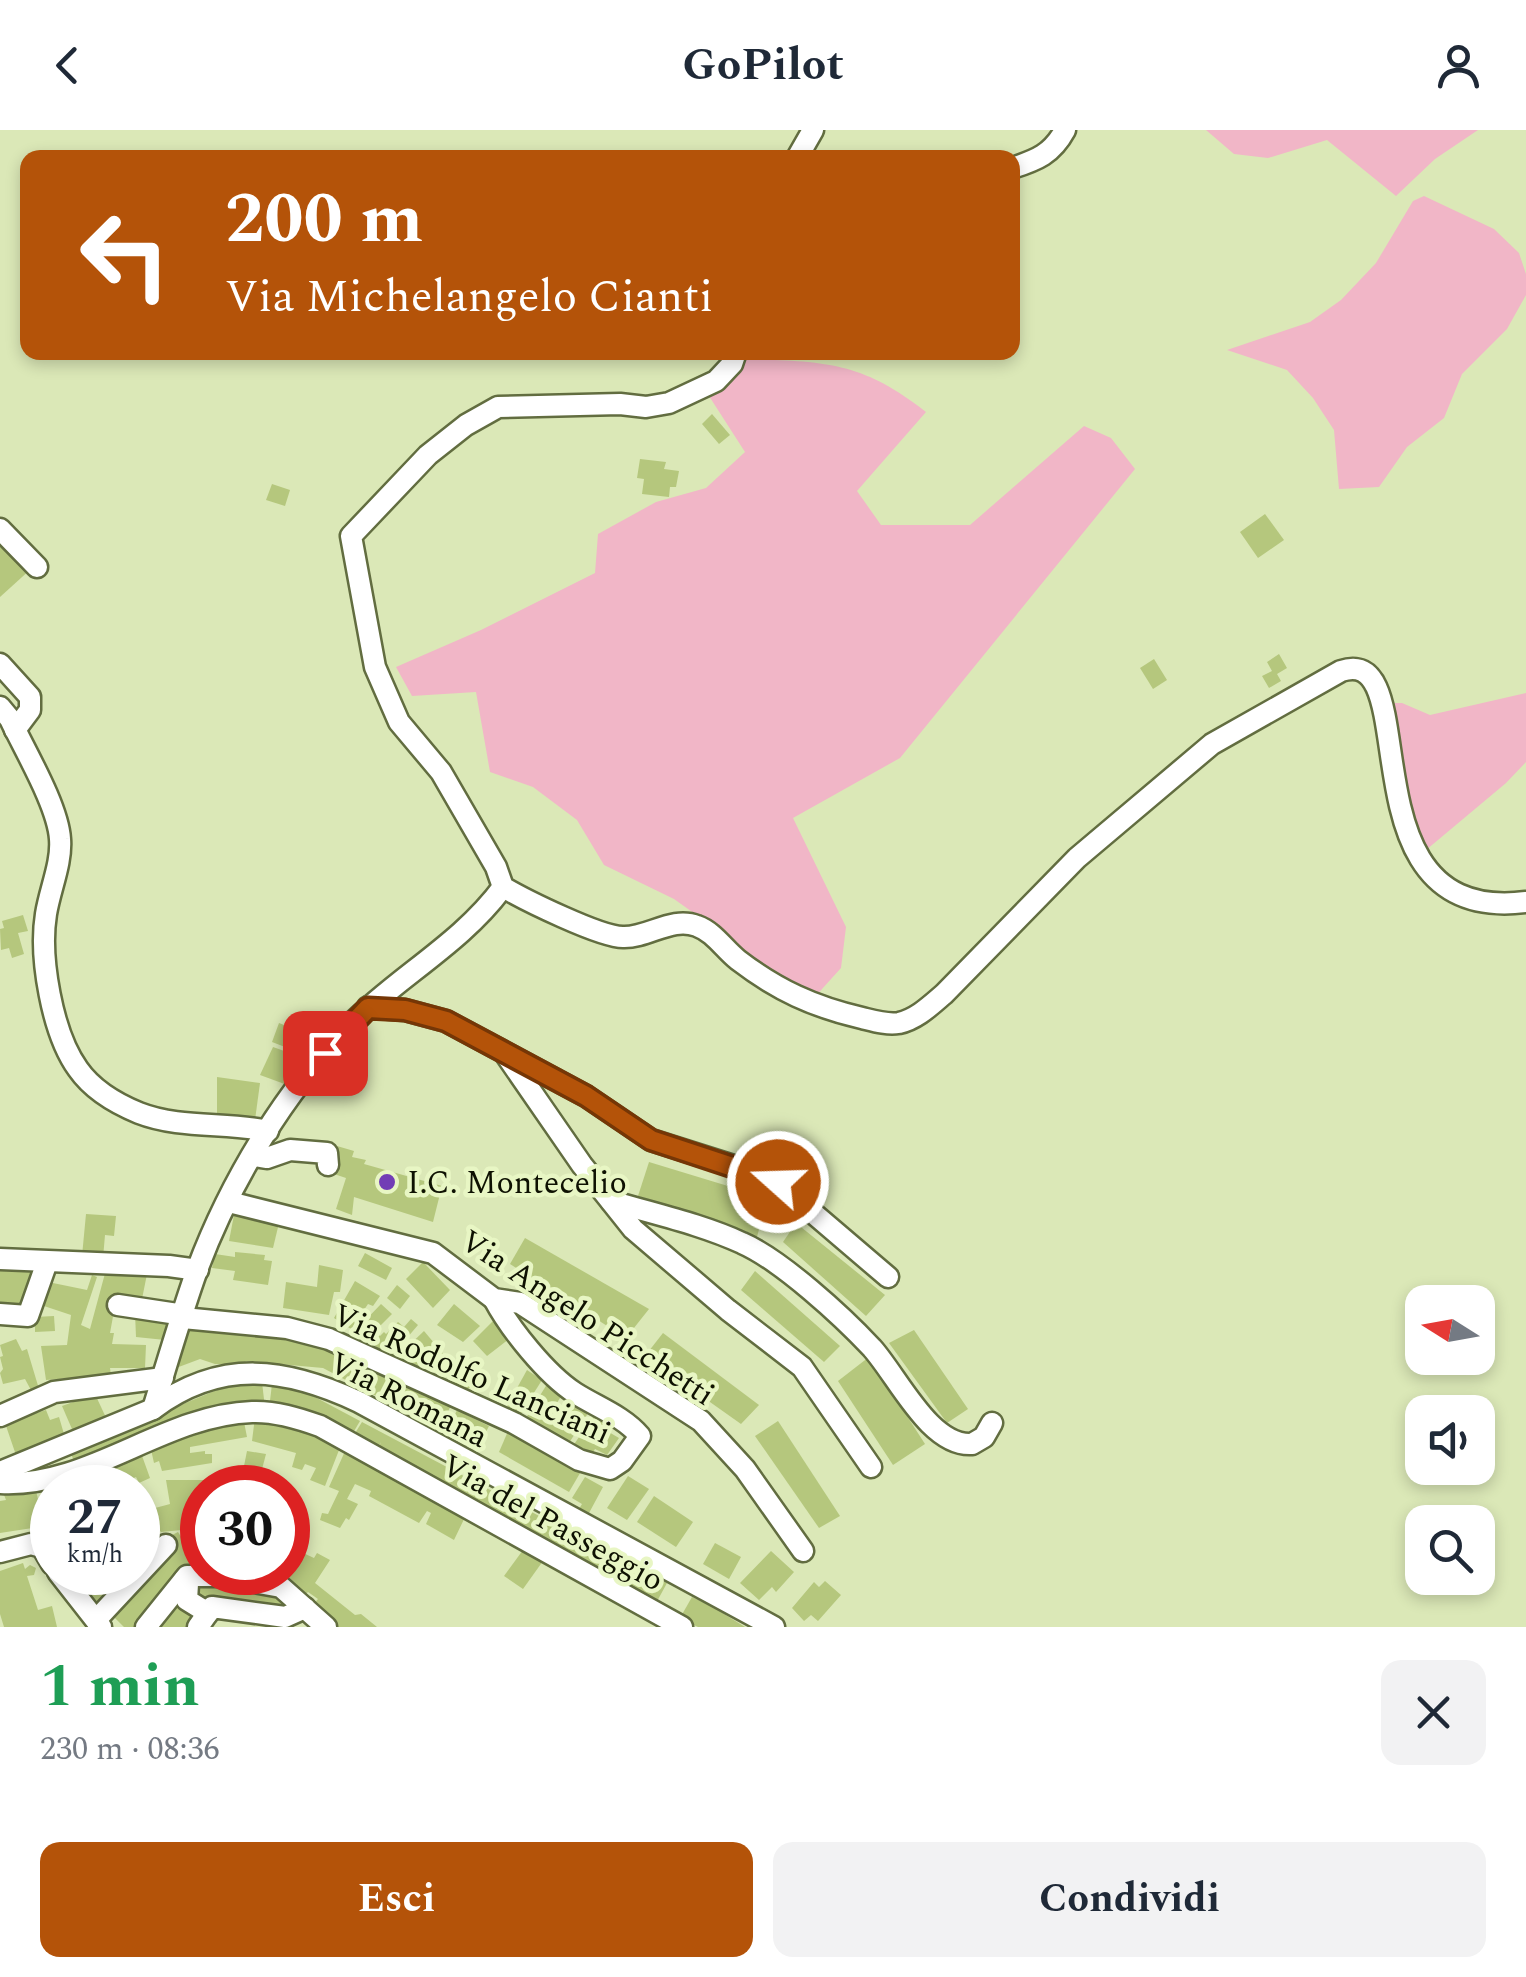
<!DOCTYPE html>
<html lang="it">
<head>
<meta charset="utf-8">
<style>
  body { margin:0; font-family:Spectral,serif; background:#f2f2f3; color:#1f2937; height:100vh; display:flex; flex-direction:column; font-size:38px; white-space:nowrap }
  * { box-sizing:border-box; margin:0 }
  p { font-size:32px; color:#747a83 }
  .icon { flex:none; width:55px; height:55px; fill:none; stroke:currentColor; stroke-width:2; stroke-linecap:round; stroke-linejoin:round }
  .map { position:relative; height:1497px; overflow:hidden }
  .side { display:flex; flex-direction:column; background:#fff; flex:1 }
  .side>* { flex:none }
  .guide { position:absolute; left:20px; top:20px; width:1000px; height:210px; border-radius:20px; box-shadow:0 5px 15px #0003; background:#b45309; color:#fff; overflow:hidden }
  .needle { width:65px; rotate:281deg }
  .tools { position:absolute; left:1405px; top:1155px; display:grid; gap:20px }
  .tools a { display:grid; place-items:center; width:90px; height:90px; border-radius:20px; background:#fff; box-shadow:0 5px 15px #0003; font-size:50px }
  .speed { position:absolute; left:30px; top:1335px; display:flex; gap:20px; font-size:50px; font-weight:700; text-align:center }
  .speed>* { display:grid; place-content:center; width:130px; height:130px; border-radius:50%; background:#fff; box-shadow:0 5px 15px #0003; line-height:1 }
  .speed small { font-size:25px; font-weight:400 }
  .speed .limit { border:15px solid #d22; background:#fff; color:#111 }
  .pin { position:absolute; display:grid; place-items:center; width:85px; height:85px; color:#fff; margin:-42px; border-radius:20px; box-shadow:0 5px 15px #0006 }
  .me { position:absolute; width:110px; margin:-55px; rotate:290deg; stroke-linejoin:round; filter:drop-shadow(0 0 8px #0008) }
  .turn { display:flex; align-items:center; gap:35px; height:210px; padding:0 40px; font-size:45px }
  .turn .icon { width:130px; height:130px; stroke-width:2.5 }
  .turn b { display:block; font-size:70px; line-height:85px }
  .round { display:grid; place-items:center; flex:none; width:105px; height:105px; border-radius:20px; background:#f2f2f3 }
  .summary { display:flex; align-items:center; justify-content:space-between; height:170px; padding:0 40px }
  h1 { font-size:60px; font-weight:700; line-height:75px; color:#1e9e55 }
  .button { display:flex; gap:20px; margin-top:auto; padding:20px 40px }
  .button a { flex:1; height:115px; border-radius:20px; background:#b45309; color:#fff; font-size:40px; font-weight:700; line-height:115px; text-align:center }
  .button a+a { background:#f2f2f3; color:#1f2937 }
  header { display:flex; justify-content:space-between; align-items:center; height:130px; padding:0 40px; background:#fff; font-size:45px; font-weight:700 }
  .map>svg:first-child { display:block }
  .green { fill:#f1b6c7 }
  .building { fill:#b5c77d }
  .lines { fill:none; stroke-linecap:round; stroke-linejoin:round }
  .minor-casing { stroke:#626d40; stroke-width:25 }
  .minor { stroke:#fff; stroke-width:20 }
  .route-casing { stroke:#753606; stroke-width:25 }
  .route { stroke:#b45309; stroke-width:18 }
  .poi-dot { fill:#723eb5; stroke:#e8f6c4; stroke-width:4 }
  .labels { text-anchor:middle; stroke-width:9; stroke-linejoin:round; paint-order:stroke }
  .poi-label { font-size:32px; fill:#0e1102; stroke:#e8f6c4; text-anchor:start }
  .street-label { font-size:32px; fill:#0e1102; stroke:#e8f6c4 }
</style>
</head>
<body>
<header><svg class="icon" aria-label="back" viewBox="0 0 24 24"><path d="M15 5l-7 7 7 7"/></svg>GoPilot<svg class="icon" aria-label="person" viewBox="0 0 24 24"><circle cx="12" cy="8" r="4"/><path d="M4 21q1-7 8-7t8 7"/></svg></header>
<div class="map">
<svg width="1526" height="1497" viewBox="0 0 1526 1497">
  <rect width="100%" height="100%" fill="#dbe8b7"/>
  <g class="green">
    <path d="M 1206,0 L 1478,0 L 1435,29 L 1396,66 L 1327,10 L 1268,28 L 1234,24 Z"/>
    <path d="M 1424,66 L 1494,99 L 1519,123 L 1526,144 L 1526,165 L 1507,199 L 1462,244 L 1444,288 L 1407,317 L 1379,357 L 1339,359 L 1334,300 L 1313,268 L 1287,240 L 1227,220 L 1310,192 L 1341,170 L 1376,133 L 1413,71 Z"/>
    <path d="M 746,229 C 825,232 861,231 926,282 L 857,361 L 881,395 L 970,395 L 1084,296 L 1111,308 L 1135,339 L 900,628 L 793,688 L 846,797 L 841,838 L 813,869 L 759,838 L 719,801 L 674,769 L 604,735 L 577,690 L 533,657 L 490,642 L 476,562 L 412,566 L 396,537 L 481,500 L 595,443 L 598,404 L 656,372 L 706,358 L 745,322 L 709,266 Z"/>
    <path d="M 1526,563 L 1526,632 L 1506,653 L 1426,720 L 1404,669 L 1390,573 L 1402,573 L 1430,585 Z"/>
  </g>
  <g class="building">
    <path d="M 712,284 L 730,305 L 719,314 L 702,294 Z"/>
    <path d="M 640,329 L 666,332 L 664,339 L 679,341 L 676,357 L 670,357 L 669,367 L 642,364 L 644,349 L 637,348 Z"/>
    <path d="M 272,354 L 290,360 L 285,376 L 266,370 Z"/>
    <path d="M 1265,384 L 1284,410 L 1258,428 L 1240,402 Z"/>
    <path d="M 0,407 L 32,438 L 0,467 Z"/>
    <path d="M 1279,524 L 1287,538 L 1277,544 L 1281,551 L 1269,558 L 1262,546 L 1272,541 L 1267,532 Z"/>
    <path d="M 1154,529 L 1167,550 L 1153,559 L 1140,538 Z"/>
    <path d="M 23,785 L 28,801 L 18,803 L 24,824 L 12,828 L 9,818 L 1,820 L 0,799 L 4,798 L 2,791 Z"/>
    <path d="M 279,893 L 312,906 L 309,916 L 288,908 L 285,917 L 272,912 Z"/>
    <path d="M 273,917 L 301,927 L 290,956 L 260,945 Z"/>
    <path d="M 217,947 L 260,953 L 255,990 L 217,987 Z"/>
    <path d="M 337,1016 L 354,1021 L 352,1027 L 366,1030 L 364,1034 L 442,1056 L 433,1092 L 354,1067 L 352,1085 L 336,1079 L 346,1048 L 331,1043 Z"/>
    <path d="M 649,1032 L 767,1068 L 757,1107 L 638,1066 Z"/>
    <path d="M 86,1084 L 116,1086 L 114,1106 L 105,1105 L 103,1128 L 82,1126 Z"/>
    <path d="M 234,1085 L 279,1093 L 273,1118 L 229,1111 Z"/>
    <path d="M 796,1093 L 885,1165 L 866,1186 L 783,1112 Z"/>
    <path d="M 525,1108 L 649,1179 L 626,1208 L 510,1134 Z"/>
    <path d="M 235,1122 L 265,1125 L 264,1130 L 272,1131 L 268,1155 L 233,1150 L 235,1141 L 212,1138 L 215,1124 L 235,1127 Z"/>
    <path d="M 365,1123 L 392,1138 L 386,1150 L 358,1136 Z"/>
    <path d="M 423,1132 L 450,1160 L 433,1178 L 406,1149 Z"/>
    <path d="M 319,1135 L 343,1140 L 340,1162 L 334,1162 L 329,1185 L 283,1178 L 286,1152 L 317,1157 Z"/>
    <path d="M 107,1136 L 147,1144 L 141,1174 L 112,1169 L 109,1180 L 114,1181 L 110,1203 L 114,1203 L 112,1214 L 146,1215 L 145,1238 L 110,1238 L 111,1245 L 46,1250 L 41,1216 L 67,1215 L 71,1185 L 41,1175 L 48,1152 L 87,1160 L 92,1145 L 97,1147 L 81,1195 L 90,1199 Z"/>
    <path d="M 0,1139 L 31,1140 L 31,1163 L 24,1163 L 24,1176 L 0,1175 Z"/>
    <path d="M 755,1141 L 840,1216 L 824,1232 L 741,1160 Z"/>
    <path d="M 355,1151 L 380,1166 L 373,1176 L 368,1174 L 351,1199 L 334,1188 Z"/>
    <path d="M 397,1155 L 410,1166 L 400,1179 L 387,1168 Z"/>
    <path d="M 381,1174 L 392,1184 L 375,1201 L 380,1206 L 384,1202 L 386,1204 L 398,1192 L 404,1197 L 411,1189 L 418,1195 L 389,1229 L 357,1199 Z"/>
    <path d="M 454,1174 L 480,1196 L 463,1212 L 437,1195 Z"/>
    <path d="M 135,1183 L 172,1188 L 165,1210 L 136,1207 Z"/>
    <path d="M 54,1186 L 55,1201 L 35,1202 L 35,1187 Z"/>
    <path d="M 493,1191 L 509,1209 L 487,1226 L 473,1211 Z"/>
    <path d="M 189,1198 L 301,1206 L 391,1246 L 380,1268 L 323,1238 L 246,1231 L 244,1234 L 215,1234 L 200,1229 L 176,1238 Z"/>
    <path d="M 914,1200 L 968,1279 L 947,1293 L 889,1213 Z"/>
    <path d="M 424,1201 L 445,1226 L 425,1249 L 401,1223 Z"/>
    <path d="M 663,1203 L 759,1275 L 741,1294 L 645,1226 Z"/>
    <path d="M 16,1209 L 22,1221 L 27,1219 L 39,1259 L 32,1262 L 25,1249 L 3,1254 L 0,1243 L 3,1239 L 0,1227 L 3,1226 L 0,1215 Z"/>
    <path d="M 462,1225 L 483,1249 L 462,1263 L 444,1241 Z"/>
    <path d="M 869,1227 L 925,1314 L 893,1335 L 838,1251 Z"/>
    <path d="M 527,1240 L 542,1250 L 520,1285 L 507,1276 Z"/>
    <path d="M 398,1249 L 451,1275 L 439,1302 L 385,1272 Z"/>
    <path d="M 549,1251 L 565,1260 L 550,1284 L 560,1290 L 577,1266 L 592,1277 L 569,1313 L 526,1288 Z"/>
    <path d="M 262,1252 L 265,1278 L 75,1334 L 70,1321 L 224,1257 Z"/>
    <path d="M 272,1254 L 298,1258 L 360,1291 L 350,1308 L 269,1279 Z"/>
    <path d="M 95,1264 L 108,1292 L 75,1306 L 62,1276 Z"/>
    <path d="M 46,1280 L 50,1290 L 59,1287 L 64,1304 L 17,1328 L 5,1293 Z"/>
    <path d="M 457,1280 L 489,1296 L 477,1320 L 446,1304 Z"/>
    <path d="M 597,1280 L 614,1292 L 607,1301 L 619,1308 L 607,1325 L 595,1319 L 590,1327 L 573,1316 Z"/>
    <path d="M 243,1287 L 247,1307 L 190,1317 L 190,1323 L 205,1321 L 205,1324 L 212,1324 L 212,1333 L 162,1341 L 159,1331 L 154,1333 L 150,1315 Z"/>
    <path d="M 255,1287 L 304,1297 L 341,1315 L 325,1356 L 310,1350 L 316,1338 L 305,1334 L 302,1340 L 292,1337 L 296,1323 L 252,1311 Z"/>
    <path d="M 778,1291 L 840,1386 L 819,1398 L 755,1306 Z"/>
    <path d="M 362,1292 L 543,1388 L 609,1419 L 667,1453 L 655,1475 L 377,1322 L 381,1312 L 376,1321 L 352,1308 Z"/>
    <path d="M 509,1299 L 583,1338 L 569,1362 L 499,1322 Z"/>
    <path d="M 346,1319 L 466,1385 L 454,1410 L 426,1394 L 431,1383 L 427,1381 L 419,1393 L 369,1366 L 371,1361 L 355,1354 L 347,1369 L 358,1374 L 349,1390 L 346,1388 L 340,1398 L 320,1390 L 322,1383 L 328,1384 L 339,1361 L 329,1357 Z"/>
    <path d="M 247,1321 L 266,1324 L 261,1343 L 243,1341 Z"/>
    <path d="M 141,1323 L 150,1348 L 139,1353 L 136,1347 L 127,1351 L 129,1358 L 95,1358 L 90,1342 Z"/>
    <path d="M 77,1344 L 79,1358 L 52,1358 L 52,1395 L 0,1403 L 0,1371 L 6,1370 L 3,1362 L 35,1356 L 39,1374 L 42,1373 L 40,1366 L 47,1363 L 44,1354 Z"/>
    <path d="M 628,1346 L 649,1359 L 627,1390 L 607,1378 Z"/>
    <path d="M 585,1347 L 603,1357 L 589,1383 L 579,1379 L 582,1374 L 572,1368 Z"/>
    <path d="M 166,1350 L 204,1350 L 202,1398 L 161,1402 L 144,1381 L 170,1374 Z"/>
    <path d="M 654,1366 L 693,1392 L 676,1417 L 637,1392 Z"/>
    <path d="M 142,1389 L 163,1407 L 138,1432 L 141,1424 L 138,1420 L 138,1394 Z"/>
    <path d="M 178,1402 L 191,1423 L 197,1421 L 202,1437 L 188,1436 L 135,1497 L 124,1497 L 112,1485 L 168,1407 Z"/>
    <path d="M 715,1413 L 741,1427 L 729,1449 L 703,1434 Z"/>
    <path d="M 288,1416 L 314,1428 L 317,1423 L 330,1430 L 315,1453 L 355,1485 L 361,1484 L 377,1497 L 337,1497 L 311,1477 L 318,1469 L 308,1462 L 304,1466 L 267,1445 L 267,1442 L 288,1442 Z"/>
    <path d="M 523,1420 L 543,1431 L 523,1459 L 504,1446 Z"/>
    <path d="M 771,1421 L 794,1442 L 776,1462 L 772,1457 L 759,1470 L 740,1453 Z"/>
    <path d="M 23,1433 L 25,1439 L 30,1435 L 36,1438 L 34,1445 L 27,1446 L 38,1480 L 52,1476 L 57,1497 L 4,1497 L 0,1484 L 0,1441 Z"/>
    <path d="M 83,1442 L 112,1442 L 121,1453 L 99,1474 L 77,1449 Z"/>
    <path d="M 825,1451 L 841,1465 L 818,1491 L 811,1485 L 804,1491 L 792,1478 L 814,1452 L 819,1457 Z"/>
    <path d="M 191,1454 L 265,1461 L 292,1472 L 286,1482 L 189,1468 Z"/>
    <path d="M 185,1456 L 201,1488 L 194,1497 L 153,1497 Z"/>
    <path d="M 692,1467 L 713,1477 L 745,1497 L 698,1497 L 680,1488 Z"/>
  </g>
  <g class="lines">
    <g class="minor-casing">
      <g id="minor">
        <path d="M 797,28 L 813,0"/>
        <path d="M 1012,38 C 1037,30 1052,24 1065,0"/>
        <path d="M 736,222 L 732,234 L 716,251 L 669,273 L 646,277 L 620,274 L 498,277 L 466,295 L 428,325 L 351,406 L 375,537 L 399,592 L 441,642 L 496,737 L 503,757 C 525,770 600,807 623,807 C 648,808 672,786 697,796 C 714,802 724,819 738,830 C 777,860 814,877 862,888 C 874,891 887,895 899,893 C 917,889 931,875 944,864 L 1077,728 L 1212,614 L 1341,541 C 1429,512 1337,796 1526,772"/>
        <path d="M 0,399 L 37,437"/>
        <path d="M 0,534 L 30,567 L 30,580 L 15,600"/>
        <path d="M 0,577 L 10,589 C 25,621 58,676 60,709 C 62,733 50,759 46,784 C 39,827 52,903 78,939 C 92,959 117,974 139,983 C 180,999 226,992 268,1001"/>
        <path d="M 368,877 L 405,880 L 446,891 L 586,966 L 651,1010 L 772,1048 L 888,1147"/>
        <path d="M 506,925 L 582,1035 L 633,1099 L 728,1180 L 802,1237 L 871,1337"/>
        <path d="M 254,1026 L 267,1028 L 290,1020 L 327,1023 L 328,1035"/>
        <path d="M 611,1071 C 654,1084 701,1094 742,1113 C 781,1130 842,1186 872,1218 C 898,1247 930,1317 972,1314 L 984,1307 L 992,1293"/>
        <path d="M 229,1072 L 433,1123 L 494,1169 L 520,1173 L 701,1291 L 745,1339 L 803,1421"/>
        <path d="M 0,1129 L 169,1136 L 198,1140"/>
        <path d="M 118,1175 L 184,1185"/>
        <path d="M 0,1184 L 28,1186 L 47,1132"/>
        <path d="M 183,1188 L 287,1198 L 329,1209 L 514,1293 L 579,1330 L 610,1339 L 622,1331 L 640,1306 C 623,1286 597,1277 575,1263 C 546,1244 510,1199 494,1169"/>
        <path d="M 153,1279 C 167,1233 181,1185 197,1140 C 230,1052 284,962 350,895 C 399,846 462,813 503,757"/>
        <path d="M 0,1286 L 54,1262 L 163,1248"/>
        <path d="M 0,1342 L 153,1279 C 221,1228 287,1238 359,1272 L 774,1497"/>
        <path d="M 0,1353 C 89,1358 163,1285 252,1282 C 275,1281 298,1288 320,1296 L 682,1497"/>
        <path d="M 0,1422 L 31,1414 L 42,1417 L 52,1434"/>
        <path d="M 58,1442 L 101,1497"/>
        <path d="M 184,1450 L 188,1454 L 187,1470 L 208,1483"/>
        <path d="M 96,1490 L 166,1415"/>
        <path d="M 146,1497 L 187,1446 L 222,1446 L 281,1457 L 326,1497"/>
        <path d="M 198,1497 L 212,1477 L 285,1487 L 305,1478"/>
      </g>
    </g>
    <use href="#minor" class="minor"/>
  </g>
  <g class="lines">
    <g class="route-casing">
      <path id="route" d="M 325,923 L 368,878 L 405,880 L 446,891 L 586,966 L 651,1010 L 778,1052"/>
    </g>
    <use href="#route" class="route"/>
  </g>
  <circle class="poi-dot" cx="387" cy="1052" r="10"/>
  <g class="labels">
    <g class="poi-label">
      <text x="407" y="1063">I.C. Montecelio</text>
    </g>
    <g class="street-label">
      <text transform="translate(588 1187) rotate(33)" y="11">Via Angelo Picchetti</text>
      <text transform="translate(472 1243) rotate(24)" y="11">Via Rodolfo Lanciani</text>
      <text transform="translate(409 1269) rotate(27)" y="11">Via Romana</text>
      <text transform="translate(553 1392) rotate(29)" y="11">Via del Passeggio</text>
    </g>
  </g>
</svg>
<div class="tools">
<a><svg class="needle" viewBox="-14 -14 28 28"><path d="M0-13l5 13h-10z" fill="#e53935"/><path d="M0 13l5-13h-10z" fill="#747a83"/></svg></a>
<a><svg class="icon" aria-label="sound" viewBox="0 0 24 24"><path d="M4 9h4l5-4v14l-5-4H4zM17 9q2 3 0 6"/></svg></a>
<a><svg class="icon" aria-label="search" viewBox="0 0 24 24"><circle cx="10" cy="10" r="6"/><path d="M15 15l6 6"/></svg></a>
</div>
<div class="speed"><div>27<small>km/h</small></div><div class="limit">30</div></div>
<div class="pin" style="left:325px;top:923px;background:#d93025"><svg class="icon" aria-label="arrive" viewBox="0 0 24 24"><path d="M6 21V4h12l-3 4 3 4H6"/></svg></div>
<svg class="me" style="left:778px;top:1052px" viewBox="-20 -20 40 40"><circle r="17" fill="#b45309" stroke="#fff" stroke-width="3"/><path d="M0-11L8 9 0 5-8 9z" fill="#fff"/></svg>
<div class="guide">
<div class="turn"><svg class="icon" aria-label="left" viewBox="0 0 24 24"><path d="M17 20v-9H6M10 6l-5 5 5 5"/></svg><div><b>200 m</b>Via Michelangelo Cianti</div></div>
</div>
</div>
<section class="side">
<div class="summary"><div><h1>1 min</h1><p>230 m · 08:36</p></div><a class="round"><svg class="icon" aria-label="close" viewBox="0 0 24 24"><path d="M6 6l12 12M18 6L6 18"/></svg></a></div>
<div class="button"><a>Esci</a><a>Condividi</a></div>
</section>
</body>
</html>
